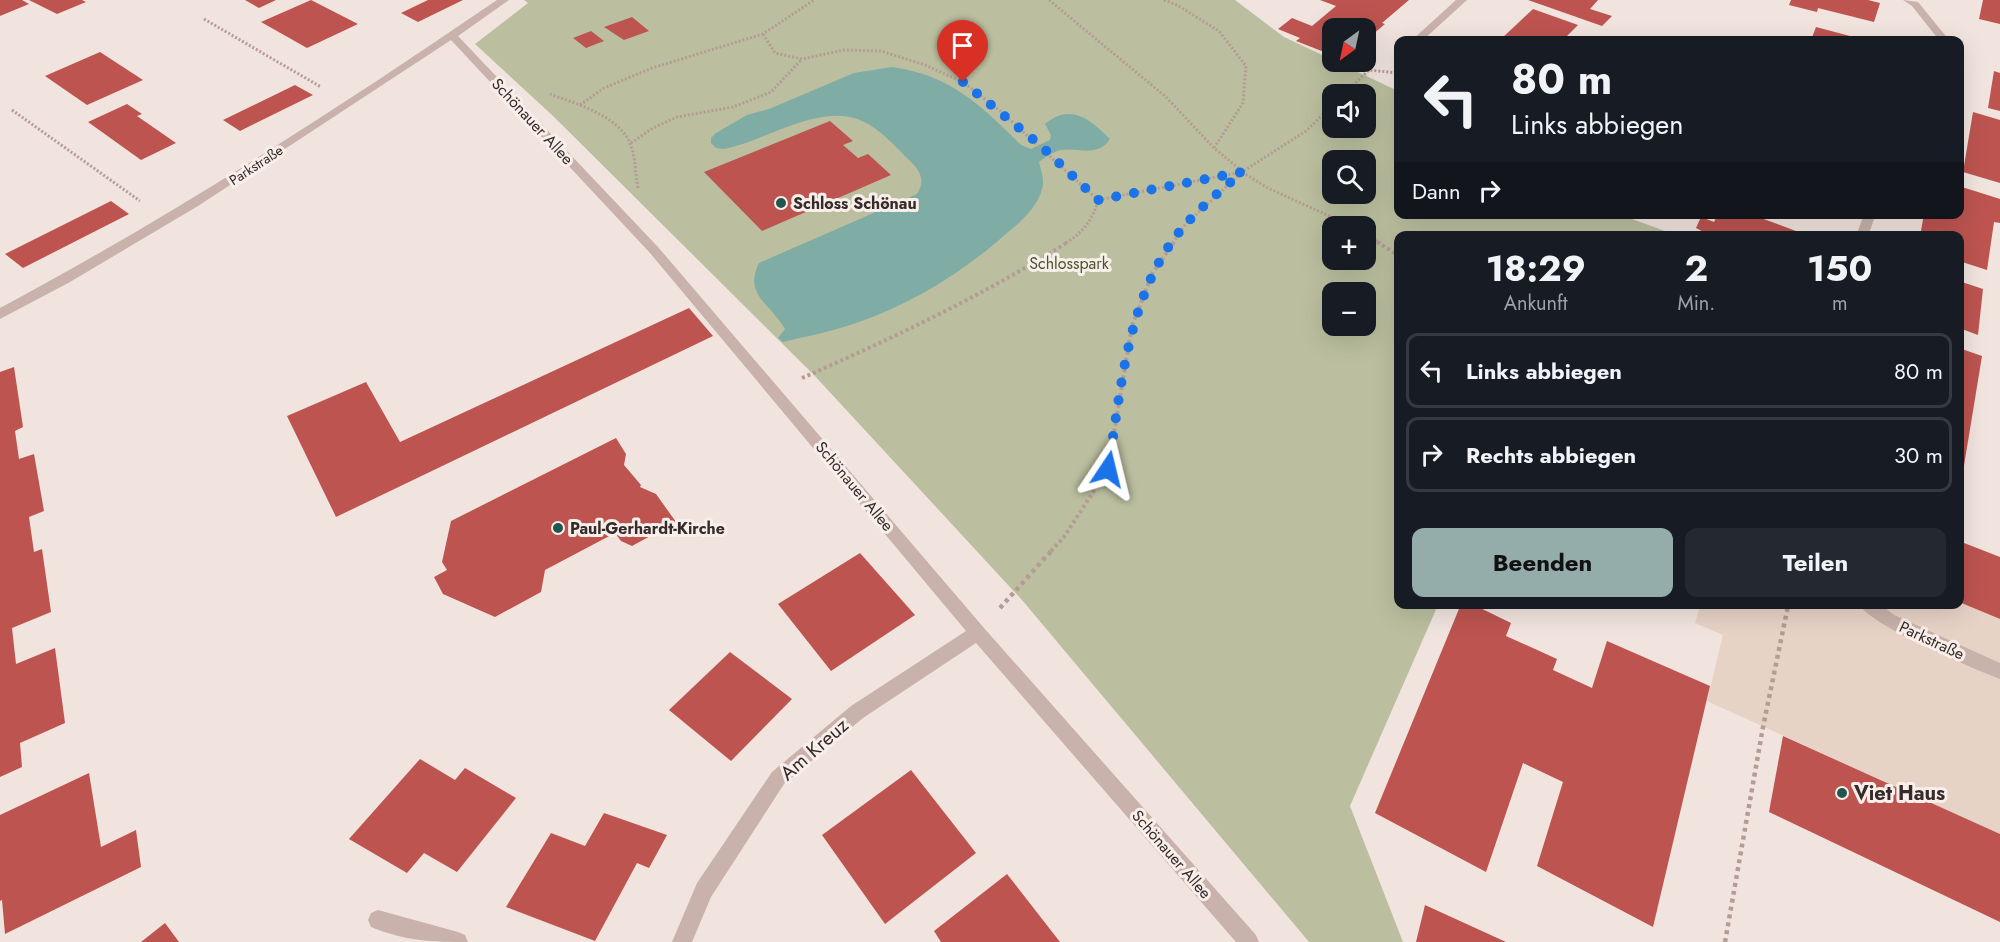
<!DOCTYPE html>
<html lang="de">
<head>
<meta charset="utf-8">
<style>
  body { margin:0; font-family:Jost,sans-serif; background:#242831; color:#f1f3f6; height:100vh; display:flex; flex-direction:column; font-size:22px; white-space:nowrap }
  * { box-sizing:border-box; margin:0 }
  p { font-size:20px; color:#9ea1a6 }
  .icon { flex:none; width:33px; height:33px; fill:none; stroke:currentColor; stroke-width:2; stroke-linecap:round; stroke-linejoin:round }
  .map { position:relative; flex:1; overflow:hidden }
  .sheet { position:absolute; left:1394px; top:231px; width:570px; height:378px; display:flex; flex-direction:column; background:#171b24; border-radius:12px; box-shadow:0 6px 24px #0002 }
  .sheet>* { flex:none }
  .hud { position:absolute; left:1394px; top:36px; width:570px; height:183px; border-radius:12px; box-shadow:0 6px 24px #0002; background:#171b24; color:#f1f3f6; overflow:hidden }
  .needle { width:39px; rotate:213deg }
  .fabs { position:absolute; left:1322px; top:18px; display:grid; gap:12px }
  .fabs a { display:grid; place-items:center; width:54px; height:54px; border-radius:12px; background:#171b24; box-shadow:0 6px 24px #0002; font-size:30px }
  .pin { position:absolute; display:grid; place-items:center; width:51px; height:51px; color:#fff; margin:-62px -26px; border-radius:50% 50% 50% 0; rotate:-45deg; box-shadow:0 0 6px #0007 }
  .pin .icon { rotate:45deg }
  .me { position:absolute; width:66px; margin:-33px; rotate:10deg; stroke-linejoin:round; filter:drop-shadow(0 0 4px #0008) }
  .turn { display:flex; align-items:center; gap:21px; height:126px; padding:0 18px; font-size:27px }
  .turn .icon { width:78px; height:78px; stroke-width:2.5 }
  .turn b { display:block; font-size:42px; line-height:51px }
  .then { display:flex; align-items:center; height:57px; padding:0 18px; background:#0003; gap:12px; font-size:22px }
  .eta { display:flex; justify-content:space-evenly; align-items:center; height:102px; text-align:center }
  .eta b { font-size:36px; font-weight:700; line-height:42px }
  .action { display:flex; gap:12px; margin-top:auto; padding:12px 18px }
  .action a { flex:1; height:69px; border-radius:12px; background:#94acaa; color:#111; font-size:24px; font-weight:700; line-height:69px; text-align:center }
  .action a+a { background:#242831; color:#f1f3f6 }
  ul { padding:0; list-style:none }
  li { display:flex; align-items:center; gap:18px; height:75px; margin:0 12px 9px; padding:0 6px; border:3px solid #363941; border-radius:12px }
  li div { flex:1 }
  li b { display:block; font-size:22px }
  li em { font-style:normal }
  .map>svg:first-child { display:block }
  .green { fill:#bbbf9f; fill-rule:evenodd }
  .plaza { fill:#e7d2c6 }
  .water { fill:#7faca4 }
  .building { fill:#bd5450 }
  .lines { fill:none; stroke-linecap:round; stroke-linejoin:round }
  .path-far2 { stroke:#b49c95; stroke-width:3; stroke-dasharray:2 2; stroke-linecap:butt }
  .path-far1 { stroke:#b49c95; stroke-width:4; stroke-dasharray:3 3; stroke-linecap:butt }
  .path { stroke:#b49c95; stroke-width:4.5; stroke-dasharray:4 4; stroke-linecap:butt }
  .lane { fill:#c8b2ab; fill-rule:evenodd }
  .street { fill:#c8b2ab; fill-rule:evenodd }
  .route { stroke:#1a73e8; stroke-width:10; stroke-dasharray:0 18 }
  .poi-dot { fill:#22554e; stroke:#f9efea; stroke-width:2 }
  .labels { text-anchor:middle; stroke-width:6; stroke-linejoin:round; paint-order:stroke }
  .far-street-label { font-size:14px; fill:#362b2a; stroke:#f9efea }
  .street-label { font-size:16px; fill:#362b2a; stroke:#f9efea }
  .poi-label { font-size:16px; font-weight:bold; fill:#362b2a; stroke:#f9efea; text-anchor:start }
  .park-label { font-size:16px; fill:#4d532f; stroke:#f9efea }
  .near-street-label { font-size:20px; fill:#362b2a; stroke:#f9efea }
  .near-poi-label { font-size:20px; font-weight:bold; fill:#362b2a; stroke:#f9efea; text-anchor:start }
</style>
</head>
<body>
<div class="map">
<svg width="2000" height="942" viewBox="0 0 2000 942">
  <rect width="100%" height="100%" fill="#f1e4de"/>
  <path class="green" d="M 524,0 L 1235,0 L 1284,37 L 1398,91 L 1398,214 L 1621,215 L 1676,235 L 1398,236 L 1398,604 L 1438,605 L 1350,806 L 1403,942 L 1309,942 L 1022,600 L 813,374 L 552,115 L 475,44 L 528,3 ZM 1332,94 L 1365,94 L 1365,128 L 1332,128 ZM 1332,160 L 1365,160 L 1365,194 L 1332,194 ZM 1332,226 L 1365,226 L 1365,260 L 1332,260 ZM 1332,292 L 1365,292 L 1365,326 L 1332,326 Z"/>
  <path class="plaza" d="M 1959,602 L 2000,619 L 2000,834 L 1707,701 L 1723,635 L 1695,623 L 1701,604 L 1959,604 Z"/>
  <path class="water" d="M 892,67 C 950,75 981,105 1021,145 L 1031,149 L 1050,140 L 1051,135 L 1045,124 C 1071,102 1091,120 1110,139 C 1098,158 1079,147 1060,150 C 1053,152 1044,158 1039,162 C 1041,171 1045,180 1042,189 C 1038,206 1021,222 1008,232 C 965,271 913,303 859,322 C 834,331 808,336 783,342 L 778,338 L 785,329 C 771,304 743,295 759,263 L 917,194 C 926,180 920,170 908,159 C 894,145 880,129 862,121 C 820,102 766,141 724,149 L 716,148 L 711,143 L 711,138 L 716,133 L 747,115 L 769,109 L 854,73 Z"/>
  <g class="building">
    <path d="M 0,0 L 22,0 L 29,4 L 0,16 Z"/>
    <path d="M 29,0 L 82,0 L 86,2 L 57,14 Z"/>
    <path d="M 245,0 L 276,0 L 259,8 Z"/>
    <path d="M 311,0 L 358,24 L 307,48 L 261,22 Z"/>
    <path d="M 428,0 L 463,0 L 418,22 L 401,13 Z"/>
    <path d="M 1320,0 L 1409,0 L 1382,23 L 1385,24 L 1365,41 L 1365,28 L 1332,28 L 1332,55 L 1296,41 L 1300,38 L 1278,29 L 1292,18 L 1312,26 L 1336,6 Z"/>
    <path d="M 1528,0 L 1598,0 L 1590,9 L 1612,16 L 1602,26 Z"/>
    <path d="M 1791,0 L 1868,0 L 1880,3 L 1874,22 L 1818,8 L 1817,12 L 1789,5 Z"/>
    <path d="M 1983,0 L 2000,0 L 2000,24 L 1979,19 Z"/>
    <path d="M 1533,9 L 1578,25 L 1563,40 L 1500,40 Z"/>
    <path d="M 632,17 L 649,31 L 624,40 L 604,27 Z"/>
    <path d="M 1816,27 L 1865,40 L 1811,40 Z"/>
    <path d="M 591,31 L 604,41 L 586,48 L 573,38 Z"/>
    <path d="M 100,52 L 143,80 L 87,105 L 45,76 Z"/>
    <path d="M 1994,71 L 2000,73 L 2000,111 L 1988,108 Z"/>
    <path d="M 295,85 L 313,95 L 240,131 L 223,120 Z"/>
    <path d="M 127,104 L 142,114 L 137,116 L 176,143 L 141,160 L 88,122 Z"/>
    <path d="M 1973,112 L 2000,120 L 2000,183 L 1963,172 Z"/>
    <path d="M 830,121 L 853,141 L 843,145 L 858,158 L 868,154 L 891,175 L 762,231 L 704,172 Z"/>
    <path d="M 1962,187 L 2000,199 L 2000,223 L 1994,222 L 1987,270 L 1959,261 L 1959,236 L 1920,236 L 1924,214 L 1959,214 Z"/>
    <path d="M 111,201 L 129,214 L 23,268 L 5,254 Z"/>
    <path d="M 1718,214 L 1750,214 L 1796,231 L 1794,236 L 1711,236 L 1696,228 L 1701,217 L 1714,222 Z"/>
    <path d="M 1959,281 L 1983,289 L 1978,335 L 1959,328 Z"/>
    <path d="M 689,308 L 713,336 L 336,517 L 287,416 L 366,382 L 400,442 Z"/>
    <path d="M 1959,348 L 1982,356 L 1960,490 L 1959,489 Z"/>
    <path d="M 14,367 L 23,427 L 15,431 L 19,459 L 34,454 L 44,511 L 29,517 L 34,552 L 42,549 L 51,612 L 12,628 L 16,664 L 55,648 L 65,723 L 20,743 L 22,767 L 0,777 L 0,372 Z"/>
    <path d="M 616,438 L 626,454 L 624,465 L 641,485 L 640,487 L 656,494 L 676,522 L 632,546 L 621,541 L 615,533 L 545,570 L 541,592 L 495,617 L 443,594 L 434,577 L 447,570 L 442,562 L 451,521 Z"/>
    <path d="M 1959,541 L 2000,557 L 2000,619 L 1959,602 Z"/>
    <path d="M 860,553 L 915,615 L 831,671 L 778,604 Z"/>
    <path d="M 1461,604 L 1472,604 L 1511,623 L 1506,636 L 1557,659 L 1553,670 L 1592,688 L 1607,641 L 1710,686 L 1653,927 L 1537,866 L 1563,782 L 1523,763 L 1486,872 L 1375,813 Z"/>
    <path d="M 730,652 L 792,699 L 731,761 L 669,710 Z"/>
    <path d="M 1783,736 L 2000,834 L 2000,922 L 1769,812 Z"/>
    <path d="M 420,759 L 455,780 L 465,768 L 516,798 L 457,872 L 424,853 L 407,873 L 349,839 Z"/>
    <path d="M 911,770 L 976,853 L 885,924 L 822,835 Z"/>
    <path d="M 89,773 L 101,847 L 136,830 L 141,867 L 5,934 L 2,900 L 0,901 L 0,815 Z"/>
    <path d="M 604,813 L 667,835 L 649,868 L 637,863 L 595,941 L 506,907 L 551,833 L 585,846 Z"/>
    <path d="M 1007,874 L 1060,942 L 941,942 L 934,931 Z"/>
    <path d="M 1425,905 L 1506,942 L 1416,942 Z"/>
    <path d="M 165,923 L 179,942 L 141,942 Z"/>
  </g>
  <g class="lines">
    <g class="path-far2">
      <path d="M 1049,0 L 1166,97 L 1214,148 L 1242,171"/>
      <path d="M 1164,0 L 1177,5 L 1219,31 L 1246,66 L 1243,103 L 1214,148"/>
      <path d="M 204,19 L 321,87"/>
      <path d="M 763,34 L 775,53 L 802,59 L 844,50 L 881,51 L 925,65 L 963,82 L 999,110 L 1098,200"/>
      <path d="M 550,94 C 576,104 621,116 631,146 C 636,159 635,174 638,188"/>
      <path d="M 1344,94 L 1369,70 L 1398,73"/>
      <path d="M 580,105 L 604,88 L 652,68 L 763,34 L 814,0"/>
      <path d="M 12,110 L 140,201"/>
      <path d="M 631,143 L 653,128 L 677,117 L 733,107 L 771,92 L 802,59"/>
      <path d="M 1365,234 L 1380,243"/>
      <path d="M 1066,243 C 1083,232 1093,220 1098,200 L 1242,172 L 1306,131 L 1332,106"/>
      <path d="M 1173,243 L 1185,225 L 1242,172 L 1268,188 L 1351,226"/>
    </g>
    <g class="path-far1">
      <path d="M 1377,242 L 1398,255"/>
      <path d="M 802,378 C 893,338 984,295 1068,242"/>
      <path d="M 1051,551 L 1064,537 L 1108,469 L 1132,326 L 1152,274 L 1174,242"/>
    </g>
    <g class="path">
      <path d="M 1000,608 L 1052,550"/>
      <path d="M 1725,942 L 1763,727 L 1788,606"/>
    </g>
    <path class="lane" d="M 378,910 L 458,932 L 465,935 L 468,942 C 432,942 405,941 371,927 L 368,920 L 371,913 Z"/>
    <g class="street">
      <path d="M 497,0 L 509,0 L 458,36 L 658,247 L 984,628 L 1256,935 L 1259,942 L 1236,942 L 976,643 L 863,718 L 784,784 L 711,897 L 692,942 L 672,942 L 697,883 L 772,772 L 851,706 L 966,631 L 650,253 L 451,40 L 198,206 L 70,282 L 0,319 L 0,308 C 172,216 336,110 497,0 Z"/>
      <path d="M 1456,0 L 1467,0 L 1423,40 L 1412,40 Z"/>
      <path d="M 1903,0 L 1918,2 L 1949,40 L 1939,40 L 1912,6 Z"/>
      <path d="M 1864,214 L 1876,214 L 1868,236 L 1856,236 Z"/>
      <path d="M 1859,604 L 1880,604 L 1894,615 L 2000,663 L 2000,679 C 1974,669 1869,625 1859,604 Z"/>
    </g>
  </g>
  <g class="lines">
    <path class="route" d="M 963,82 L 1040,145 L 1098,200 L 1242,172 C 1223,189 1202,206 1185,225 C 1127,292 1122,385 1108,469"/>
  </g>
  <g class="poi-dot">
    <circle cx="781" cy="203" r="6"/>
    <circle cx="558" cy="528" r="6"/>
    <circle cx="1842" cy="793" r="6"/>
  </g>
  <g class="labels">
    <g class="far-street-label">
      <text transform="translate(256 165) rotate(-33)" y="5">Parkstraße</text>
    </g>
    <g class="street-label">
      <text transform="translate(533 121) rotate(47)" y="6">Schönauer Allee</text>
      <text transform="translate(855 486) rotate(50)" y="6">Schönauer Allee</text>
      <text transform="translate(1932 640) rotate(25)" y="6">Parkstraße</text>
      <text transform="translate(1172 854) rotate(49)" y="6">Schönauer Allee</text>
    </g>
    <g class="poi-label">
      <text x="793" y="209">Schloss Schönau</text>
      <text x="570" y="534">Paul-Gerhardt-Kirche</text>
    </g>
    <g class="park-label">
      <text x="1069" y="269">Schlosspark</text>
    </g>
    <g class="near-street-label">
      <text transform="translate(814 749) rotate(-41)" y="7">Am Kreuz</text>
    </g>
    <g class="near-poi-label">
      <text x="1854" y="800">Viet Haus</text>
    </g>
  </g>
</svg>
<div class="fabs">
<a><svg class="needle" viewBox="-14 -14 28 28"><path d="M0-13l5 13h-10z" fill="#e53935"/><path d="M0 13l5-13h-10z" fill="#9ea1a6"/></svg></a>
<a><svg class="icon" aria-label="sound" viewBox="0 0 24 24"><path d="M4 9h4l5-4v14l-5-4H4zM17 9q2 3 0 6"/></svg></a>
<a><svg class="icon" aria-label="search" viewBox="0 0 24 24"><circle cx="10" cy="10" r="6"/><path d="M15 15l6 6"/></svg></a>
<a>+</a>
<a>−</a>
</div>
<div class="pin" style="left:963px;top:82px;background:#d93025"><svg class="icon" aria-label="arrive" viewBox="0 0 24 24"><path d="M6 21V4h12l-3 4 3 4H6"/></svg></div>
<svg class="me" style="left:1108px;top:469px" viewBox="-20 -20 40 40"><path d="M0-17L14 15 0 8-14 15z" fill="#1a73e8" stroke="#fff" stroke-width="4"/></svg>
<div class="hud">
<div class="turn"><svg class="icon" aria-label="left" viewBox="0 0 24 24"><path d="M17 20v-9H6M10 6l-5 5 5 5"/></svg><div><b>80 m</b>Links abbiegen</div></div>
<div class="then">Dann<svg class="icon" aria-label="right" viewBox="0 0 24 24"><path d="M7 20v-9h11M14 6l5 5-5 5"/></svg></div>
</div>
<section class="sheet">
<div class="eta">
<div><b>18:29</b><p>Ankunft</p></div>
<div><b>2</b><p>Min.</p></div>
<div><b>150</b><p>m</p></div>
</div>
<ul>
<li><svg class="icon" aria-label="left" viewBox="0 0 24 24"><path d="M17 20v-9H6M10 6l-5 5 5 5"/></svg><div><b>Links abbiegen</b></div><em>80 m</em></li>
<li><svg class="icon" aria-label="right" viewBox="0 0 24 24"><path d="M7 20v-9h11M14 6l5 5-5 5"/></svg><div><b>Rechts abbiegen</b></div><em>30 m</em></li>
</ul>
<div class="action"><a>Beenden</a><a>Teilen</a></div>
</section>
</div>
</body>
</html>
